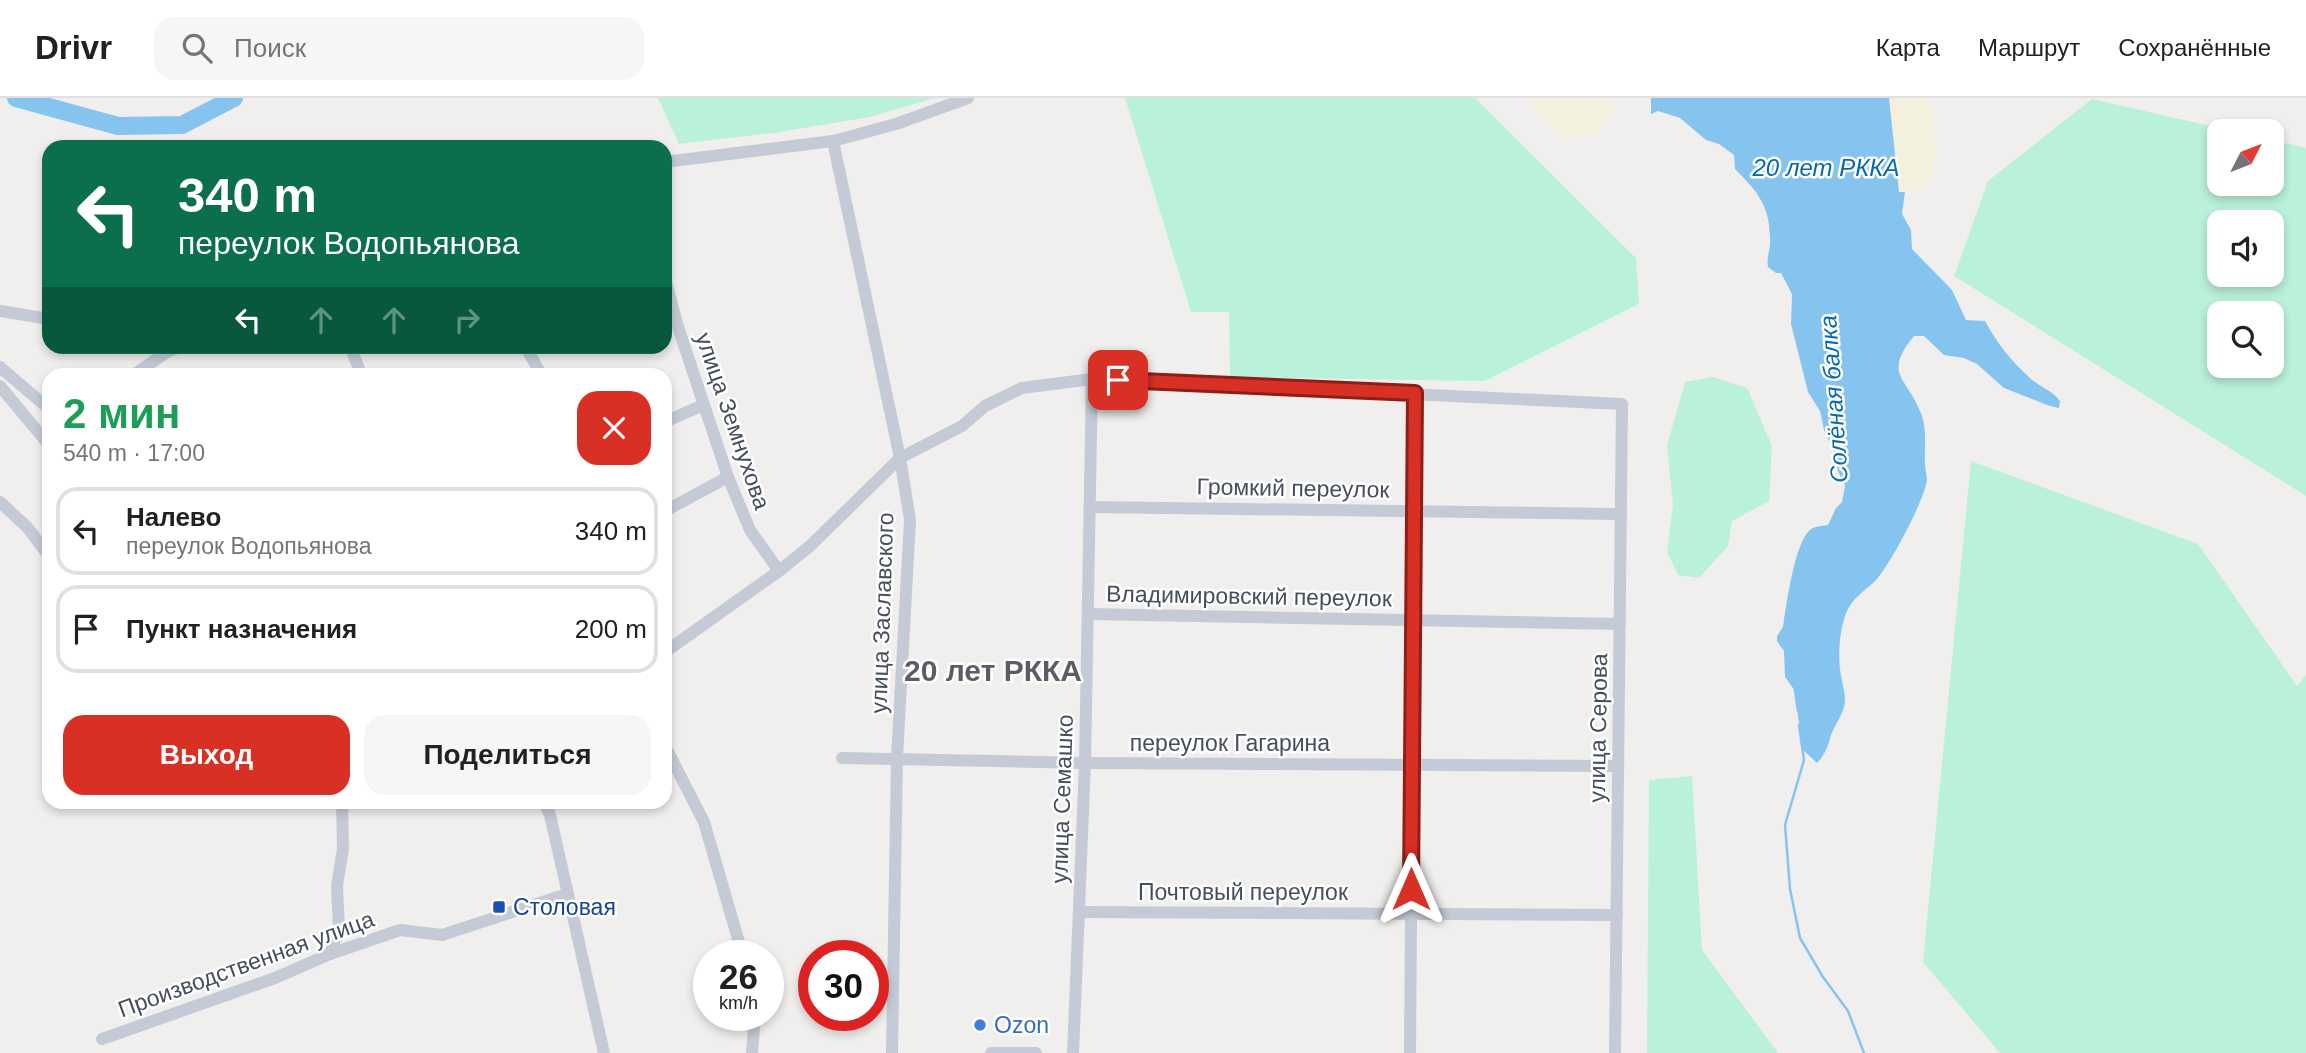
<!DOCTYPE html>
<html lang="ru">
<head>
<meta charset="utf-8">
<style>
  body { margin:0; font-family:Arial,sans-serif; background:#f6f6f6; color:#202124; height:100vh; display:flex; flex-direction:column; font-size:26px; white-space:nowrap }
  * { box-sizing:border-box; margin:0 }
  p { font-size:23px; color:#757577 }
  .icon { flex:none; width:38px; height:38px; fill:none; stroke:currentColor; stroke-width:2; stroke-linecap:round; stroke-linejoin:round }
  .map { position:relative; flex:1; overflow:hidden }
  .side { position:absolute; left:42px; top:270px; width:630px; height:441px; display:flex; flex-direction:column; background:#fff; border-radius:21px; box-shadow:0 4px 10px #0003 }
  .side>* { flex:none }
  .banner { position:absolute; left:42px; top:42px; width:630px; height:214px; border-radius:21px; box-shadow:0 4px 10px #0003; background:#0b6e4f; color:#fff; overflow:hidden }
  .needle { width:46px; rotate:48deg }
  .controls { position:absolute; left:2207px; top:21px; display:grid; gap:14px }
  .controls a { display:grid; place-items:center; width:77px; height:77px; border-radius:14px; background:#fff; box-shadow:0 4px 10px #0003; font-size:35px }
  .speed { position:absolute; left:693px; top:842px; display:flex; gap:14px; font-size:35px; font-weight:700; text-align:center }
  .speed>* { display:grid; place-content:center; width:91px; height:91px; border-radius:50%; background:#fff; box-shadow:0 4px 10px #0003; line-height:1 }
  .speed small { font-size:18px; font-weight:400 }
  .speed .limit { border:10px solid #d22; background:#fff; color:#111 }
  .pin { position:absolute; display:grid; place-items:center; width:60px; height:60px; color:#fff; margin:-30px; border-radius:14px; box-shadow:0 4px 10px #0006 }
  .me { position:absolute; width:77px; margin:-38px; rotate:0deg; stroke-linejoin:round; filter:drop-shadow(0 0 5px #0008) }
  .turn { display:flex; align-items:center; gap:24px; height:147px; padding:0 21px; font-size:32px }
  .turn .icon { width:91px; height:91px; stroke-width:2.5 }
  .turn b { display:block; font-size:49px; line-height:60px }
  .lanes { display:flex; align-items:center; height:66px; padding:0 21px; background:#0003; justify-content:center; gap:35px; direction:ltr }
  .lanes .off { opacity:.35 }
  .round { display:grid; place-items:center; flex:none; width:74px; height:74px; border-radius:21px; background:#f6f6f6 }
  .head { display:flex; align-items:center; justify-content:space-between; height:119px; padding:0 21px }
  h1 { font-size:42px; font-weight:800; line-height:52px; color:#1e9e55 }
  .cta { display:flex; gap:14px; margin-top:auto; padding:14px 21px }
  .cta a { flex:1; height:80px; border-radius:21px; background:#d93025; color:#fff; font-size:28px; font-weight:800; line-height:80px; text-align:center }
  .cta a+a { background:#f6f6f6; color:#202124 }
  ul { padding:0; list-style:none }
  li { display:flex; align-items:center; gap:21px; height:88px; margin:0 14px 10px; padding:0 7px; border:4px solid #e0e0e0; border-radius:21px }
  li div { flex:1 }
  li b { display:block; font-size:26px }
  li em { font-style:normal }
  header { display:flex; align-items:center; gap:42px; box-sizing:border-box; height:98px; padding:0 35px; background:#fff; border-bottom:2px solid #e0e0e0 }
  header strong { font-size:33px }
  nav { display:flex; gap:38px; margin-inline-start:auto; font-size:24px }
  .search { width:490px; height:63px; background:#f6f6f6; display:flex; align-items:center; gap:18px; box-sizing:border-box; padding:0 24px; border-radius:21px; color:#757577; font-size:26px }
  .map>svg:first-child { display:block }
  .green { fill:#baf1db; fill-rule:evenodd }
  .sand { fill:#f3f1de }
  .water { fill:#86c4f0 }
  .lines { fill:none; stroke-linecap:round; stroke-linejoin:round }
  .stream { stroke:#86c4f0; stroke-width:2.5 }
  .river { stroke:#86c4f0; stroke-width:18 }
  .minor { stroke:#c4cad6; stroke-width:12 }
  .route-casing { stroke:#8d1f18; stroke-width:18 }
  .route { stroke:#d93025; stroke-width:12 }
  .transit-dot { fill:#1a4fb4; stroke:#fff; stroke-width:2.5 }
  .shop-dot { fill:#3f7fe0; stroke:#fff; stroke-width:2.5 }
  .labels { text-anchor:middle; stroke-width:5; stroke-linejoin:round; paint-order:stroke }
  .street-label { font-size:23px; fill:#464d5d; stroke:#fff }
  .transit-label { font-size:23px; fill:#164399; stroke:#fff; text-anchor:start }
  .shop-label { font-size:23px; fill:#366cbe; stroke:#fff; text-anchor:start }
  .water-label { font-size:24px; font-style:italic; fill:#0669af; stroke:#fff }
  .district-label { font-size:30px; font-weight:bold; fill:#5b5d64; stroke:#fff }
</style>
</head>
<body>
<header>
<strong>Drivr</strong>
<div class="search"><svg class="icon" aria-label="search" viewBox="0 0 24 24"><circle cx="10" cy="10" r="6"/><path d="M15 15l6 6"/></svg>Поиск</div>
<nav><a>Карта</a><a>Маршрут</a><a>Сохранённые</a></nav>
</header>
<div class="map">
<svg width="2306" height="955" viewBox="0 0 2306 955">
  <rect width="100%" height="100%" fill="#f1efee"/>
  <g class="green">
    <path d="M 658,0 L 935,0 L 870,19 L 773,35 L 679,46 Z"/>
    <path d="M 1125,0 L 1475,0 L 1636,160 L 1639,206 L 1485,283 L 1230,279 L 1229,214 L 1191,214 Z"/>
    <path d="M 2092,1 L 2232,33 L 2219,33 L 2219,86 L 2272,86 L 2272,42 L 2306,50 L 2306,398 L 1954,178 L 1988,83 ZM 2272,124 L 2272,177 L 2219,177 L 2219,124 ZM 2272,215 L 2272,268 L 2219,268 L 2219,215 Z"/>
    <path d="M 1713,279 L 1747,290 L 1772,348 L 1769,403 L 1732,423 L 1728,448 L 1699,480 L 1678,477 L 1667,454 L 1673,406 L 1667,348 L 1685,284 Z"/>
    <path d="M 1971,363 L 2198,446 L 2297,588 L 2306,577 L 2306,955 L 2000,955 L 1923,864 Z"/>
    <path d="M 1692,678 L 1702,852 L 1778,955 L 1647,955 L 1649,682 Z"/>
  </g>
  <g class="sand">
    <path d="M 1526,0 L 1606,0 L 1615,12 L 1594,39 L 1563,40 Z"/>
    <path d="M 1889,0 L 1928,0 L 1936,50 L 1931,87 L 1899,95 Z"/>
  </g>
  <path class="water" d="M 1651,0 L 1889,0 L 1899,94 L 1905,94 L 1902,116 L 1911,132 L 1912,151 L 1952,192 L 1966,222 L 1985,223 C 1997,245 2011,263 2030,280 C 2040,289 2052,292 2060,303 L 2059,310 L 2050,308 L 2004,290 L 1977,266 L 1964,260 L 1944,257 L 1924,238 L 1914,238 C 1883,276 1906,279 1920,313 C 1928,331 1924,347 1925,366 C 1925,371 1927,377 1927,382 C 1925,401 1890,467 1876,482 C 1864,494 1852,499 1845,518 C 1840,533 1838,554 1840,571 C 1841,581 1845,592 1845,602 C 1845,614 1835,626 1831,637 C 1828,648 1825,657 1817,665 L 1802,651 L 1795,593 L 1785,579 L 1784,553 L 1777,543 L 1777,538 L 1783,529 C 1786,508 1795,442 1811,431 C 1816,428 1822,428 1828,427 L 1836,410 L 1842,404 L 1845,388 L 1837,371 L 1833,351 L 1824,332 L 1820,313 L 1808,294 L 1791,226 L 1792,196 L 1781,175 L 1776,175 L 1768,169 C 1766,157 1771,152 1770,142 C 1770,108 1758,94 1735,71 L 1734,57 L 1719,46 L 1706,42 L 1680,20 L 1658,13 L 1651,16 Z"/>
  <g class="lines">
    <g class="stream">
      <path d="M 1795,592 L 1798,613"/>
      <path d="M 1799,627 L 1804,662 L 1785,727 L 1790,791 L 1800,840 L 1823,879 L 1848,913 L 1864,955"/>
    </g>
    <path class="river" d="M 16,0 L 118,28 L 182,27 L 234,0"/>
    <g class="minor">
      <path d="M 833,43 L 900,360 L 910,422 L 897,659 L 892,955"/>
      <path d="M 665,64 L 833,43 L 896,26 L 968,0"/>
      <path d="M 665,180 L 678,229 L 728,379 L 750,432 L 779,473"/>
      <path d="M 0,213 L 49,221"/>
      <path d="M 149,248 L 167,254"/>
      <path d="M 350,248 L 361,276"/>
      <path d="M 525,248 L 541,276"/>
      <path d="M 0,269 L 49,311"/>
      <path d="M 135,276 L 167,254 L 183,248"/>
      <path d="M 0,288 L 49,347"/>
      <path d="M 665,324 L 703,307"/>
      <path d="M 0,404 L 27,429 L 49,458"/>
      <path d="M 1090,409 L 1621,416"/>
      <path d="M 665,413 L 728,379"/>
      <path d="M 1088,516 L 1620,526"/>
      <path d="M 665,554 L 779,473 L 810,448 L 900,360 L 962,328 L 985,308 L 1022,290 L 1092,281 L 1622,306 L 1615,955"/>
      <path d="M 665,648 L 704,724 L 743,858"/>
      <path d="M 842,660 L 1085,665 L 1618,668"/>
      <path d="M 544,704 L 550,717 L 604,955"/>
      <path d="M 1079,814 L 1617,817"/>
      <path d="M 330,856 L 339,831 L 337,788 L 343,751 L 342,704"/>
      <path d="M 102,941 L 275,880 L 330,856 L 400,832 L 442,837 L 567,796"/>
      <path d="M 752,955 L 755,917"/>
      <path d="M 991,955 L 1036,955"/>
      <path d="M 1073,955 L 1085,665 L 1092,281"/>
      <path d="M 1410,955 L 1415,295"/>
    </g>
  </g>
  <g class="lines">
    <g class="route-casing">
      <path id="route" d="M 1118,282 L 1415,295 L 1411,791"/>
    </g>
    <use href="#route" class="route"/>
  </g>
  <rect class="transit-dot" x="492" y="802" width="14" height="14" rx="3.5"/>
  <circle class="shop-dot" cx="980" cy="927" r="7"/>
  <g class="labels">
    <g class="street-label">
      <text transform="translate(733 323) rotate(71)" y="8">улица Земнухова</text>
      <text transform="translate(1293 390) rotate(1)" y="8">Громкий переулок</text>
      <text transform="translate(1249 498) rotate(1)" y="8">Владимировский переулок</text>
      <text transform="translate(882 515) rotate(-88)" y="8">улица Заславского</text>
      <text transform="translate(1598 630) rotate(-89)" y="8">улица Серова</text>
      <text x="1230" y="653">переулок Гагарина</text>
      <text transform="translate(1062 701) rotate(-88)" y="8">улица Семашко</text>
      <text x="1243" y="802">Почтовый переулок</text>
      <text transform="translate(246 866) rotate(-20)" y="8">Производственная улица</text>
    </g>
    <g class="transit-label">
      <text x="513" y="817">Столовая</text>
    </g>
    <g class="shop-label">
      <text x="994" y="935">Ozon</text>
    </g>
    <g class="water-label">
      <text x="1826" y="78">20 лет РККА</text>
      <text transform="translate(1834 301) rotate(-94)" y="8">Солёная балка</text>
    </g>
    <g class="district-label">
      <text x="993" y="583">20 лет РККА</text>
    </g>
  </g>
</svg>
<div class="controls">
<a><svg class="needle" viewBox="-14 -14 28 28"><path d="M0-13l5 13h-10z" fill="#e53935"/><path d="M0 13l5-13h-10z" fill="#757577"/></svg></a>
<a><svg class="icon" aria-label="sound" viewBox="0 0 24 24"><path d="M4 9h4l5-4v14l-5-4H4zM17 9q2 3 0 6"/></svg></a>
<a><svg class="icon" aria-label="search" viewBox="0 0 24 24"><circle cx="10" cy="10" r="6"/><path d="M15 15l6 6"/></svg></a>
</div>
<div class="speed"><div>26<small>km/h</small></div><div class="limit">30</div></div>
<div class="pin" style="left:1118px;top:282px;background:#d93025"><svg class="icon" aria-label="arrive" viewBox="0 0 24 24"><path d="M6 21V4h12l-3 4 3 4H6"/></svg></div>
<svg class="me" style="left:1411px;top:791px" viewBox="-20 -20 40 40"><path d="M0-17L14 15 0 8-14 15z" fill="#d93025" stroke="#fff" stroke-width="4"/></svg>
<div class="banner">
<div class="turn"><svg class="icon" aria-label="left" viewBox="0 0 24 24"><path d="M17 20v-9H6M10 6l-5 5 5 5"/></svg><div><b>340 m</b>переулок Водопьянова</div></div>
<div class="lanes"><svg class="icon" aria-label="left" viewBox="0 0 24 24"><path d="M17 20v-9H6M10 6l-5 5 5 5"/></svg><svg class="icon off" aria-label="ahead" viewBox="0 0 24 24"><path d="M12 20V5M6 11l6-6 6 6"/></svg><svg class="icon off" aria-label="ahead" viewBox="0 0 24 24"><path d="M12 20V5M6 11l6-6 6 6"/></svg><svg class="icon off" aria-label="right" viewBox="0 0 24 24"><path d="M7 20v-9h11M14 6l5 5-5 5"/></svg></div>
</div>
<section class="side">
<div class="head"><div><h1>2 мин</h1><p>540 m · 17:00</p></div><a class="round" style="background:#d93025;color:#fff"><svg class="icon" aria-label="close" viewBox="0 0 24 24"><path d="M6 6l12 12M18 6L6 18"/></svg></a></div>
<ul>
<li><svg class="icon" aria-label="left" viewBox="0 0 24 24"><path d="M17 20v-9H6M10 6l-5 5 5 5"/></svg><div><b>Налево</b><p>переулок Водопьянова</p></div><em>340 m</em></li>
<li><svg class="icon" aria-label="arrive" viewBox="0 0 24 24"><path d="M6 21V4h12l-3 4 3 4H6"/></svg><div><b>Пункт назначения</b></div><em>200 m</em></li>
</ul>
<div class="cta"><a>Выход</a><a>Поделиться</a></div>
</section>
</div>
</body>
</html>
